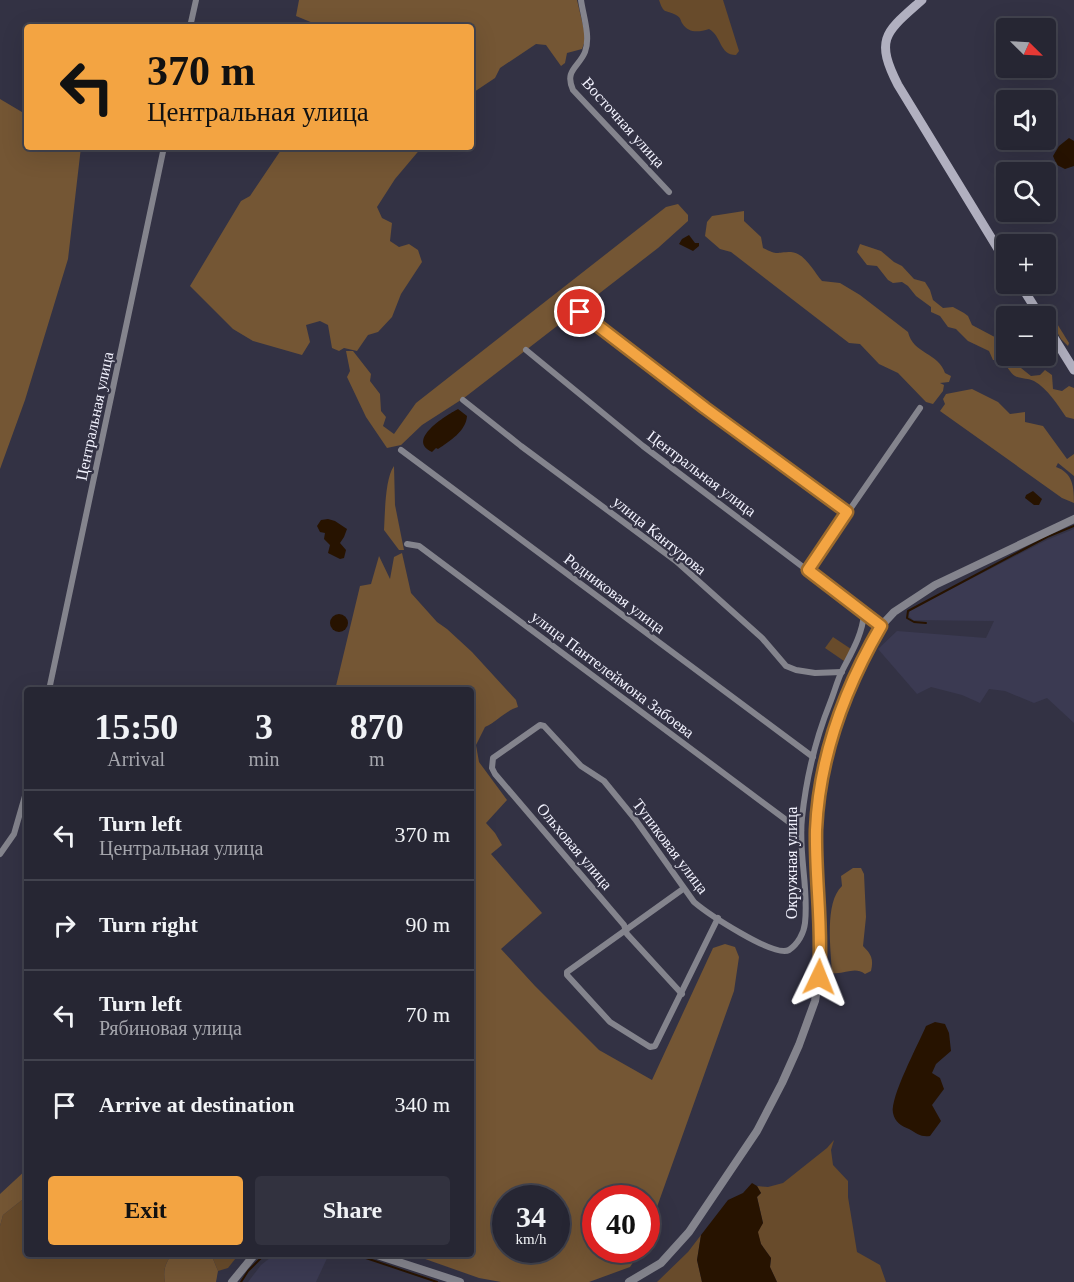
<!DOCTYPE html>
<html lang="en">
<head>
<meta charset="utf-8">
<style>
  body { margin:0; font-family:Georgia,serif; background:#32323f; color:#f1f3f6; height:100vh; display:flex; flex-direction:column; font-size:22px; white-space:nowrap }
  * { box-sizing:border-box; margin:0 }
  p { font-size:20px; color:#a4a5ac }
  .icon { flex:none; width:33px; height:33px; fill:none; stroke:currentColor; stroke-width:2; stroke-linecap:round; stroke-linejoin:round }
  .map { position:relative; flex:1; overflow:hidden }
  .details { position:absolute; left:24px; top:687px; width:450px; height:570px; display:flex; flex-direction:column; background:#262633; border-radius:6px; box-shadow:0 6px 24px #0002,0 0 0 2px #42434e }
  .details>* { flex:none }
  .hud { position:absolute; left:24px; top:24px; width:450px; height:126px; border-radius:6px; box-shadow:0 6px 24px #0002,0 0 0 2px #42434e; background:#f3a442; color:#111; overflow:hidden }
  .needle { width:39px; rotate:114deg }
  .controls { position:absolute; left:996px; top:18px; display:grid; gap:12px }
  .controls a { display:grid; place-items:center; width:60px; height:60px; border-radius:6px; background:#262633; box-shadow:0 6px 24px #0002,0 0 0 2px #42434e; font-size:30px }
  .speed { position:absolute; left:492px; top:1185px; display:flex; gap:12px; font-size:30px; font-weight:700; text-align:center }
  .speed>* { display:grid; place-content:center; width:78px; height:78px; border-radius:50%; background:#262633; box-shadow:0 6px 24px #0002,0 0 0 2px #42434e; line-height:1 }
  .speed small { font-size:15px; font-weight:400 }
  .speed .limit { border:9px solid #d22; background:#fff; color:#111 }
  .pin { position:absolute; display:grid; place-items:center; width:51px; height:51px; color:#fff; margin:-26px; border:3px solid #fff; border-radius:50%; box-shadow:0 2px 6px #0007 }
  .me { position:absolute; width:66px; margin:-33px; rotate:2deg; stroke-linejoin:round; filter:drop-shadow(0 0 4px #0008) }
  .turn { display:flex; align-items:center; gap:21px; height:126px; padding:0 24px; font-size:27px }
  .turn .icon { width:78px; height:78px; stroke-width:2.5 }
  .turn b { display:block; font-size:42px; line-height:51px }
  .eta { display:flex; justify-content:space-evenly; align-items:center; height:102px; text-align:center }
  .eta b { font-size:36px; font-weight:800; line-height:42px }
  .primary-button { display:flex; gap:12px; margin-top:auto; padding:12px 24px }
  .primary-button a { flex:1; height:69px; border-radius:6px; background:#f3a442; color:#111; font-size:24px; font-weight:800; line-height:69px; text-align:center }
  .primary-button a+a { background:#32323f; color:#f1f3f6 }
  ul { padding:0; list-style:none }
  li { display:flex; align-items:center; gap:18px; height:90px; padding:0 24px; border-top:2px solid #42434e }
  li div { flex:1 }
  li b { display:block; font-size:22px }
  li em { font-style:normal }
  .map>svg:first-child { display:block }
  .built { fill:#3b3a52 }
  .green { fill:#684b2b }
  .forest { fill:#745634; fill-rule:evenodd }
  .water { fill:#271300 }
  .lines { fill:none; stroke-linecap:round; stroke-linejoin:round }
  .stream { stroke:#271300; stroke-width:2 }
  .minor { stroke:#84848d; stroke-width:6 }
  .tertiary { stroke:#84848d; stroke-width:8 }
  .secondary { stroke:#b1b0c0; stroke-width:9 }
  .route-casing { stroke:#9e6b2b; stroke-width:15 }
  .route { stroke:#f3a442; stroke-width:10 }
  .labels { text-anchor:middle; stroke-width:4.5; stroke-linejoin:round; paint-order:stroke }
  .street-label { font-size:16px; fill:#f2f2fe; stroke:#333244 }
</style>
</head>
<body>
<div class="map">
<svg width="1074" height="1282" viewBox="0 0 1074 1282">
  <rect width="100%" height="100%" fill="#333244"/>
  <g class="built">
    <path d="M 1074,529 L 1074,723 L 1047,698 L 1034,703 L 1005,691 L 989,689 L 980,703 L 962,695 L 931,687 L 917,694 L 878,649 L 897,631 L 986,638 L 994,621 L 913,620 L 909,616 L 910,610 L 1047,540 Z"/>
    <path d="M 275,1254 L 329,1254 L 316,1282 L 248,1282 L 261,1265 Z"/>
  </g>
  <g class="green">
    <path d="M 659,0 L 723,0 L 739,51 L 736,55 C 719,55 722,36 709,29 C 699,32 689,34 682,23 C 680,19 681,18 676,15 C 665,9 664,15 659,0 Z"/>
    <path d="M 833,637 L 851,649 L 844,661 L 825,648 Z"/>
    <path d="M 834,1140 L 831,1150 L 833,1165 L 848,1181 L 848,1197 L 857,1252 L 880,1265 L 886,1282 L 777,1282 L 770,1267 L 771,1258 L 761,1244 L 757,1232 L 763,1223 L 757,1197 L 761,1193 L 757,1186 L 768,1187 L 783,1183 L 827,1148 Z"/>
    <path d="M 27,1196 L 27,1254 L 172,1254 C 165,1264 163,1270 165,1282 L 0,1282 L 0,1226 L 3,1215 Z"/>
    <path d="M 701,1235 L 697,1260 L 702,1282 L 657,1282 L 688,1252 Z"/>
    <path d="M 211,1254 L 239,1254 L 228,1268 L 218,1271 Z"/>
  </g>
  <g class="forest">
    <path d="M 299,0 L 577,0 L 586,38 L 582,49 L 567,53 L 565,63 L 561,66 L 546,45 L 536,44 L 500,68 L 495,78 L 474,92 L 471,96 L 471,27 L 316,27 L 313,23 L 296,16 Z"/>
    <path d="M 0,99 L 27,115 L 27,147 L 81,147 L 68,259 L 25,400 L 0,469 Z"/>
    <path d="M 283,147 L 422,147 L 395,179 L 377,207 L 382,218 L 392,223 L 390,241 L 399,247 L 409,244 L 418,250 L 422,262 L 401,294 L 392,317 L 378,332 L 368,335 L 357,351 L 344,348 L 339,351 L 332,348 L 328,325 L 320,321 L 306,325 L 310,342 L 302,355 L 253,341 L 233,329 L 190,286 L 241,201 L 250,196 Z"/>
    <path d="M 678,204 L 688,215 L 688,221 L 658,248 L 464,398 L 422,425 L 401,445 L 387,448 L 366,417 L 347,377 L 350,371 L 346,351 L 353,351 L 371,374 L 370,381 L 380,394 L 381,411 L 386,417 L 383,426 L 394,434 L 416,403 L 666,207 Z"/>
    <path d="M 744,211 L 744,221 L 761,237 L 763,248 C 779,256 775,252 791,252 C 805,253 814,272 822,281 L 840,283 L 860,295 L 908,332 C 913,354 939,353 945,373 L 951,376 L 949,382 L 940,383 L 944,385 L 943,391 L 933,404 L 926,402 L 898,373 L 879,364 L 860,344 L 849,343 L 731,252 L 720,249 L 705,236 L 707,222 L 712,216 Z"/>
    <path d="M 860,244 L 881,251 L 894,262 L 902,266 L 914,279 L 925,282 L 930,290 L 933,300 L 943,308 L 953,307 L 964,313 L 968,316 L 972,325 L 1006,343 L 1006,356 L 1031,376 L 1040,375 L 1045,370 L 1052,375 L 1053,389 L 1062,391 L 1069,386 L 1074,388 L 1074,419 L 1066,417 C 1057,404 1048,389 1034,381 C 1029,378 1021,379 1015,376 C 1010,373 1007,365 1002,361 L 993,360 L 989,351 L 968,341 L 956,329 L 948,327 L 940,316 L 931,312 L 931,307 L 916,296 L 908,286 L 902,282 L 893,283 L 888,280 L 877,266 L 867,265 L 857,252 Z"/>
    <path d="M 1049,314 L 1051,314 L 1069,343 L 1068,346 L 1061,339 L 1048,316 Z"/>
    <path d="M 972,389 L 998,402 L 1010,414 L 1025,412 L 1025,422 L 1043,426 L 1067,459 L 1074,454 L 1074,476 L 1058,463 L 1056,467 C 1073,473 1074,487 1074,503 L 1062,498 L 940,411 L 945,404 L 943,399 L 946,394 Z"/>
    <path d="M 394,466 L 395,505 L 404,550 L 399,550 L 384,530 C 385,514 385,478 394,466 Z"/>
    <path d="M 402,553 L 411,593 L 437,622 L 447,629 L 472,652 L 516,700 L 518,707 C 505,711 498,721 485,727 L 476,745 L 479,762 L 507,800 L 486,823 L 495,833 L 502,845 L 491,854 L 542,913 L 501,949 L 535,986 L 599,1050 L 652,1080 L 713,948 L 725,944 L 735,947 L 739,957 L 734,991 L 647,1235 L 646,1198 L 596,1198 L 596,1250 L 641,1250 L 630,1267 L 589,1282 L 501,1282 L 479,1278 L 411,1254 L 471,1254 L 471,690 L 335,690 L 360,586 L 371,584 L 379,556 L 390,579 L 394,557 ZM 556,1198 L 556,1250 L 506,1250 L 506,1198 Z"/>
    <path d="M 853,868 L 861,868 L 864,874 L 866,917 L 863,946 C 871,954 874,959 871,971 L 865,974 C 854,966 845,975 832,973 C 831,950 824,903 842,886 L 841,876 Z"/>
    <path d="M 27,1169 L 27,1196 L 3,1215 L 0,1226 L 0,1194 Z"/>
    <path d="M 172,1254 L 211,1254 L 218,1271 L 216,1282 L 165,1282 C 163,1270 165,1264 172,1254 Z"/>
  </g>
  <g class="water">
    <path d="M 1069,138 L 1074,141 L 1074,166 L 1065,169 L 1057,165 L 1053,156 L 1059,146 Z"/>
    <path d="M 689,235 L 695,243 L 699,243 L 699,246 L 693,251 L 679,244 L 682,239 Z"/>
    <path d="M 458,409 L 467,416 C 466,431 450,441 438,449 L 436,448 L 432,452 C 406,440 445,416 458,409 Z"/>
    <path d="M 1033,491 L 1042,499 L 1039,505 L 1034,505 L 1025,498 L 1026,495 Z"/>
    <path d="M 328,519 L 335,521 L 347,529 L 344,537 L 340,543 L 346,550 L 344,558 L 340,559 L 328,553 L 330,545 L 324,539 L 325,533 L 320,532 L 317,526 L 321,520 Z"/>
    <circle cx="339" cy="623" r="9"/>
    <path d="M 935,1022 L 945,1024 L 949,1033 L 951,1051 L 936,1064 L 932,1073 L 940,1078 L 944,1089 L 932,1105 L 941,1121 L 930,1136 C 920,1137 918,1134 909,1129 C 901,1126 895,1122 893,1113 C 890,1097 918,1045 926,1026 Z"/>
    <path d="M 752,1183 L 757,1186 L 761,1193 L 757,1197 L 763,1223 L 758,1232 L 761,1244 L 771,1258 L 770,1267 L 777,1282 L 702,1282 L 697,1260 L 701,1235 L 728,1200 L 743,1193 Z"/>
  </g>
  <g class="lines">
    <g class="stream">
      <path d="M 926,623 L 914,622 L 907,618 L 908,611 L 1047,537 L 1074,526"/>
      <path d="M 354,1254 L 437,1282"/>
      <path d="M 241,1282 L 248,1271 L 265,1254"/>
    </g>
    <g class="minor">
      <path d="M 581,0 C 583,15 591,37 585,52 C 579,67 564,70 573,90 L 669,192"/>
      <path d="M 190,27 L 196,0"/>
      <path d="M 580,312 L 705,408 L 847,512"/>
      <path d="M 526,350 L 643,446 L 881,626"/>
      <path d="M 463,400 L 521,446 L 676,561 L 762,638 L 786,666 L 796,670 L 815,673 L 842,672"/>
      <path d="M 401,450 L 813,757"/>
      <path d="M 407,544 L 419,546 L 801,831"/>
      <path d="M 808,570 L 920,408"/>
      <path d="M 49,690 L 164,147"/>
      <path d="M 0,854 L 14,834 L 27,789"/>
      <path d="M 683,889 L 567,972 L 567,975 L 610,1022 L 650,1047 L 655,1046 L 718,918"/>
      <path d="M 682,994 L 627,934 L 624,925 L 495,774 L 492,768 L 493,758 L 540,725 L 544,726 L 581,766 L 604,781 L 635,819 L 694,902 C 707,913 774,958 789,950 C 798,944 804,933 805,923 C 809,888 798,853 802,818 C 806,780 816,738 830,703 C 834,693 837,682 841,673 C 851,653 862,636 864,614"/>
    </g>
    <g class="tertiary">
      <path d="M 374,1254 L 460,1282"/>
      <path d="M 232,1282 L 255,1254"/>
      <path d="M 629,1282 L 661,1263 L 689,1232 L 757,1131 L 782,1083 L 799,1045 L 815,1001 L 819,977 L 821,954 L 816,829 L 826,757 L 851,682 L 881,626 L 894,612 L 935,585 L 1074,519"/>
    </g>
    <g class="secondary">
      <path d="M 922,0 C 886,32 874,38 898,85 L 1006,262"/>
      <path d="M 1020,284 L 1040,316"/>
      <path d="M 1046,325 L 1074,370"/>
    </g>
  </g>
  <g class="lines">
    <g class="route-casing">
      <path id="route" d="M 580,312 L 705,408 L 847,512 L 808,570 L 881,626 C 845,688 819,758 816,830 C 815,879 823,928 819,977"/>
    </g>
    <use href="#route" class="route"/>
  </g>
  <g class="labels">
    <g class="street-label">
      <text transform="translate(624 122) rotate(48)" y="6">Восточная улица</text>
      <text transform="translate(94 416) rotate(-78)" y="6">Центральная улица</text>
      <text transform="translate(702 473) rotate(37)" y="6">Центральная улица</text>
      <text transform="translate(660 535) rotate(39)" y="6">улица Кантурова</text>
      <text transform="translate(615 593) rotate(37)" y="6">Родниковая улица</text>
      <text transform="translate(613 674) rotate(37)" y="6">улица Пантелеймона Забоева</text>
      <text transform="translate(575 846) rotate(50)" y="6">Ольховая улица</text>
      <text transform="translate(671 846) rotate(53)" y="6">Тупиковая улица</text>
      <text transform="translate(791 863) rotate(-90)" y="6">Окружная улица</text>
    </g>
  </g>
</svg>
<div class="controls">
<a><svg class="needle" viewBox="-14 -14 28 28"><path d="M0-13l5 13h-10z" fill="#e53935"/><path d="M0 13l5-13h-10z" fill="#a4a5ac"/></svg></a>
<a><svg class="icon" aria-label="sound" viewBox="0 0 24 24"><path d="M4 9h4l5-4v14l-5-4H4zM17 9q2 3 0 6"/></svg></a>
<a><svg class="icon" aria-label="search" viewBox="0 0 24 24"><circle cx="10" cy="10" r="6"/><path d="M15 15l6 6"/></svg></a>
<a>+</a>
<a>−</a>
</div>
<div class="speed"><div>34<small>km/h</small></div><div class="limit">40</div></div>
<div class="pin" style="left:580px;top:312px;background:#d93025"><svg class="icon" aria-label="arrive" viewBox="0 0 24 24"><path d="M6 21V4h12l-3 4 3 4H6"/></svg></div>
<svg class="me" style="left:819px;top:977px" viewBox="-20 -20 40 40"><path d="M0-17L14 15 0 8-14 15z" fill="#f3a442" stroke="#fff" stroke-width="4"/></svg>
<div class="hud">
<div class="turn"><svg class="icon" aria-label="left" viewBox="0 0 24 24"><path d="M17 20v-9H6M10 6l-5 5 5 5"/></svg><div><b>370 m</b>Центральная улица</div></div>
</div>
<section class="details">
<div class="eta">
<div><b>15:50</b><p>Arrival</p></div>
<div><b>3</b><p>min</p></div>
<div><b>870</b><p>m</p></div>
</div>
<ul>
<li><svg class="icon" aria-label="left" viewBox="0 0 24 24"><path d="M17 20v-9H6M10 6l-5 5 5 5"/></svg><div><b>Turn left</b><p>Центральная улица</p></div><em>370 m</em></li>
<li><svg class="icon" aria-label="right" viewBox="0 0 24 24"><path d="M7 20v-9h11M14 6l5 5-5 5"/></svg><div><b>Turn right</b></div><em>90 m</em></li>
<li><svg class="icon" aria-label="left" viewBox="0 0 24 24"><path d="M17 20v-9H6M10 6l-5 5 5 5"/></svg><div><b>Turn left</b><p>Рябиновая улица</p></div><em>70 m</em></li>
<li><svg class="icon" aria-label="arrive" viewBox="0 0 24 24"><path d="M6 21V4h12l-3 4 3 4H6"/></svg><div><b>Arrive at destination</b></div><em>340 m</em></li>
</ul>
<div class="primary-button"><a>Exit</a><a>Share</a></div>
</section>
</div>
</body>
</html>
